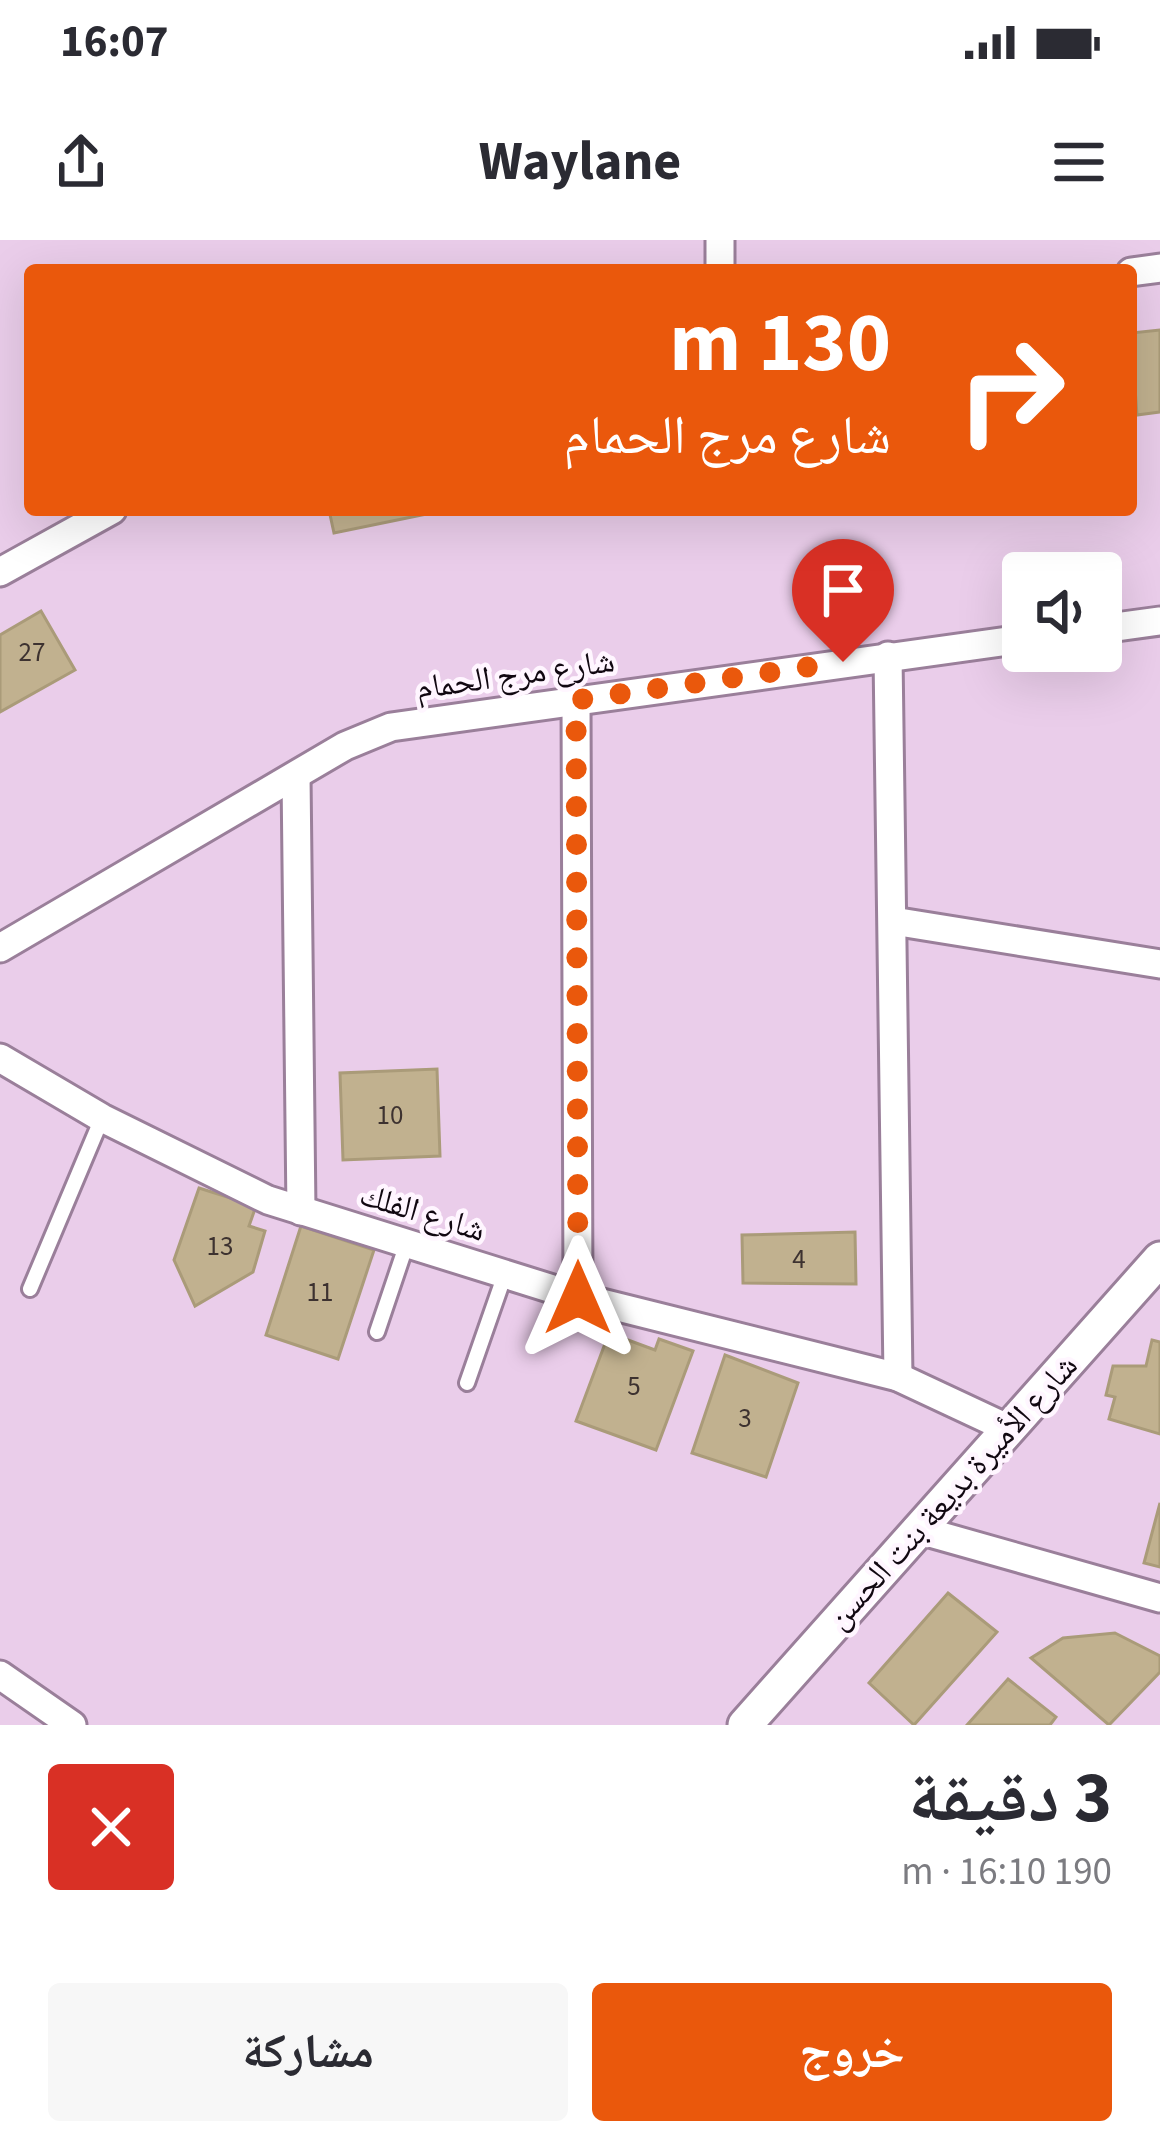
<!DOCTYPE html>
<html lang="ar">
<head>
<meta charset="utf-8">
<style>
  body { margin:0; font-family:"Source Sans 3","Noto Naskh Arabic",sans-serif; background:#f7f7f7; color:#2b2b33; direction:rtl; height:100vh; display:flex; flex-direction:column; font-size:45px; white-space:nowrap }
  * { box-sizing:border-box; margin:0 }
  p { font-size:39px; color:#7c7c81 }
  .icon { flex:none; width:66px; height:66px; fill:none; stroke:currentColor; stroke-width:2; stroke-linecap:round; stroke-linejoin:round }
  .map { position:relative; height:1485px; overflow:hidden; direction:ltr }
  .sheet { display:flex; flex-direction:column; background:#fff; flex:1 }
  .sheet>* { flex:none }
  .guide { position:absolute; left:24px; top:24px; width:1113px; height:252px; border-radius:12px; box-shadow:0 12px 48px #0002; direction:rtl; background:#ea580c; color:#fff; overflow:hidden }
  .controls { position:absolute; left:1002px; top:312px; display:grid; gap:24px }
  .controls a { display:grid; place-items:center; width:120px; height:120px; border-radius:12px; background:#fff; box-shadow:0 12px 48px #0002; font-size:60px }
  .pin { position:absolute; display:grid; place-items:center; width:102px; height:102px; color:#fff; margin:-123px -51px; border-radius:50% 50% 50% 0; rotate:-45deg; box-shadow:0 0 12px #0007 }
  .pin .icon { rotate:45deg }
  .me { position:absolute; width:132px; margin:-66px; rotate:0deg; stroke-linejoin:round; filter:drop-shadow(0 0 9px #0008) }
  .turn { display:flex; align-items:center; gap:42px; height:252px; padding:0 48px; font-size:54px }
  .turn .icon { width:156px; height:156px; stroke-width:2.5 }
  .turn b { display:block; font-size:84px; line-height:102px }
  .round { display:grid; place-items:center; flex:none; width:126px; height:126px; border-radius:12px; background:#f7f7f7 }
  .summary { display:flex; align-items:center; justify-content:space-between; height:204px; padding:0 48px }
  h1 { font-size:72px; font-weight:700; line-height:90px }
  .button { display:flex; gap:24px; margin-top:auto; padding:24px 48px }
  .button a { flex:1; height:138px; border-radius:12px; background:#ea580c; color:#fff; font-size:48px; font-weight:700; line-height:138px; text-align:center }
  .button a+a { background:#f7f7f7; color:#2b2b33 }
  .status { display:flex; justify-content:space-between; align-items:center; height:84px; padding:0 60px; background:#fff; direction:ltr }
  .status svg { height:33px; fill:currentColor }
  header { display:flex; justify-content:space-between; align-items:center; height:156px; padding:0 48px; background:#fff; font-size:54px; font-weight:700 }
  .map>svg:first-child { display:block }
  .building { fill:#c1b18f; stroke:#aa9b79; stroke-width:3 }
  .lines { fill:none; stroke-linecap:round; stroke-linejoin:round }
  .service-casing { stroke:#9a7f9a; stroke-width:20 }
  .minor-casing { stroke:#9a7f9a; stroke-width:33 }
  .tertiary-casing { stroke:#9a7f9a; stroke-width:39 }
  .service { stroke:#fff; stroke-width:14 }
  .minor { stroke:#fff; stroke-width:27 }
  .tertiary { stroke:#fff; stroke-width:33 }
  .route { stroke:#ea580c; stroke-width:21; stroke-dasharray:0 37.8 }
  .labels { text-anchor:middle; stroke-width:9; stroke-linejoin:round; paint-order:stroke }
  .number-label { font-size:27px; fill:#3d3230 }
  .street-label { font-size:33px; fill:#110811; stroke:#fff6ff }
</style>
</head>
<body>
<div class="status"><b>16:07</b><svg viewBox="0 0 49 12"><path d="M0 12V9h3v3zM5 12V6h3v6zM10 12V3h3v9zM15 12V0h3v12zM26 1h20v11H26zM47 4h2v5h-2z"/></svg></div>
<header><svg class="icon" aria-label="menu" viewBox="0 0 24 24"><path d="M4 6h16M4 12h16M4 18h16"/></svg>Waylane<svg class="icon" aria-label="share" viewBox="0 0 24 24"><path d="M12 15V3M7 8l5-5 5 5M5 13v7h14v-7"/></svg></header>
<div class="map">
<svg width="1160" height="1485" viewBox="0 0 1160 1485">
  <rect width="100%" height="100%" fill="#eacdea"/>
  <g class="building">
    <path d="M 1160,90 L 1160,172 L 1137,175 L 1131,93 Z"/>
    <path d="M 329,270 L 440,270 L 441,271 L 334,293 Z"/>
    <path d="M 41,371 L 75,430 L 0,472 L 0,395 Z"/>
    <path d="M 437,829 L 440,916 L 343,920 L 340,833 Z"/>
    <path d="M 199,948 L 256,966 L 249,986 L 265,991 L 253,1032 L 195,1066 L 174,1020 Z"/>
    <path d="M 301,986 L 374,1010 L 338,1119 L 266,1095 Z"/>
    <path d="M 855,992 L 856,1044 L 743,1043 L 742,995 Z"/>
    <path d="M 609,1093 L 655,1110 L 659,1099 L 693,1111 L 656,1210 L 576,1181 Z"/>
    <path d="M 1152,1100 L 1160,1102 L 1160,1194 L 1109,1179 L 1115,1157 L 1106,1155 L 1113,1126 L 1146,1126 Z"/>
    <path d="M 725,1115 L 798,1143 L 766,1237 L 692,1213 Z"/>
    <path d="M 1160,1263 L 1160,1327 L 1144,1323 Z"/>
    <path d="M 948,1353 L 997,1392 L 914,1485 L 869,1443 Z"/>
    <path d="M 1115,1393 L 1160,1416 L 1160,1432 L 1109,1485 L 1031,1418 L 1063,1398 Z"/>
    <path d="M 1008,1439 L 1056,1477 L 1050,1485 L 967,1485 Z"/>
  </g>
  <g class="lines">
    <g class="service-casing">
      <g id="service">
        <path d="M 30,1049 L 102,878"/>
        <path d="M 377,1092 L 407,1003"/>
        <path d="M 467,1143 L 505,1034"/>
      </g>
    </g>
    <g class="minor-casing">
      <g id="minor">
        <path d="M 720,0 L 720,30"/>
        <path d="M 1131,32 L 1160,28"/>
        <path d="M 0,332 L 112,270"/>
        <path d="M 1101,389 L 1160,381"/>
        <path d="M 888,416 L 898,1137"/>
        <path d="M 576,461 L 578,1057"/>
        <path d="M 296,536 L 301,971"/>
        <path d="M 893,681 L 1160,724"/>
        <path d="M 0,708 L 345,506 L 391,487 L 1023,399"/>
        <path d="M 0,818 L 102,878 L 268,960 L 578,1057 L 898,1137 L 1007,1188"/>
        <path d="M 916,1289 L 1160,1358"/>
        <path d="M 0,1435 L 72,1485"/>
      </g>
    </g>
    <g class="tertiary-casing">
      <path id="tertiary" d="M 745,1485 L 1160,1019"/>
    </g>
    <use href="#service" class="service"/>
    <use href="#minor" class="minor"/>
    <use href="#tertiary" class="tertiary"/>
  </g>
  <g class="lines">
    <path class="route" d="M 578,1058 L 576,460 L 843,422"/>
  </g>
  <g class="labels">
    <g class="number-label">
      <text x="32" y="421">27</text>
      <text x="390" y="884">10</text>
      <text x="220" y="1015">13</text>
      <text x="799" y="1028">4</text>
      <text x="320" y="1061">11</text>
      <text x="634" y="1155">5</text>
      <text x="745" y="1187">3</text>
    </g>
    <g class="street-label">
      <text transform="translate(515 433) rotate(-8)" y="12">شارع مرج الحمام</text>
      <text transform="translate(423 971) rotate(17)" y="12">شارع الفلك</text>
      <text transform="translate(951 1251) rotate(-48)" y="12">شارع الأميرة بديعة بنت الحسن</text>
    </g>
  </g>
</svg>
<div class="controls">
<a><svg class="icon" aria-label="sound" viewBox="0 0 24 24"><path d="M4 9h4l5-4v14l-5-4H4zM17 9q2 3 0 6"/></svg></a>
</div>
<div class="pin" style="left:843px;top:422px;background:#d93025"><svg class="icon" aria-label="arrive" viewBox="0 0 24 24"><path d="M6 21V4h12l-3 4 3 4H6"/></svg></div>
<svg class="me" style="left:578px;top:1058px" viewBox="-20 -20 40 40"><path d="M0-17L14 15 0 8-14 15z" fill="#ea580c" stroke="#fff" stroke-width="4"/></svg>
<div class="guide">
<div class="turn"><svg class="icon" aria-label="right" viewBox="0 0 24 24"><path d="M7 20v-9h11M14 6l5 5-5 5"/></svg><div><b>130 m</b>شارع مرج الحمام</div></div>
</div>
</div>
<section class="sheet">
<div class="summary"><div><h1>3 دقيقة</h1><p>190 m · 16:10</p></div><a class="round" style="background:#d93025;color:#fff"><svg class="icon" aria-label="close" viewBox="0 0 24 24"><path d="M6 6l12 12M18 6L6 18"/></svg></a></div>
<div class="button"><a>خروج</a><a>مشاركة</a></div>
</section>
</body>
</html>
